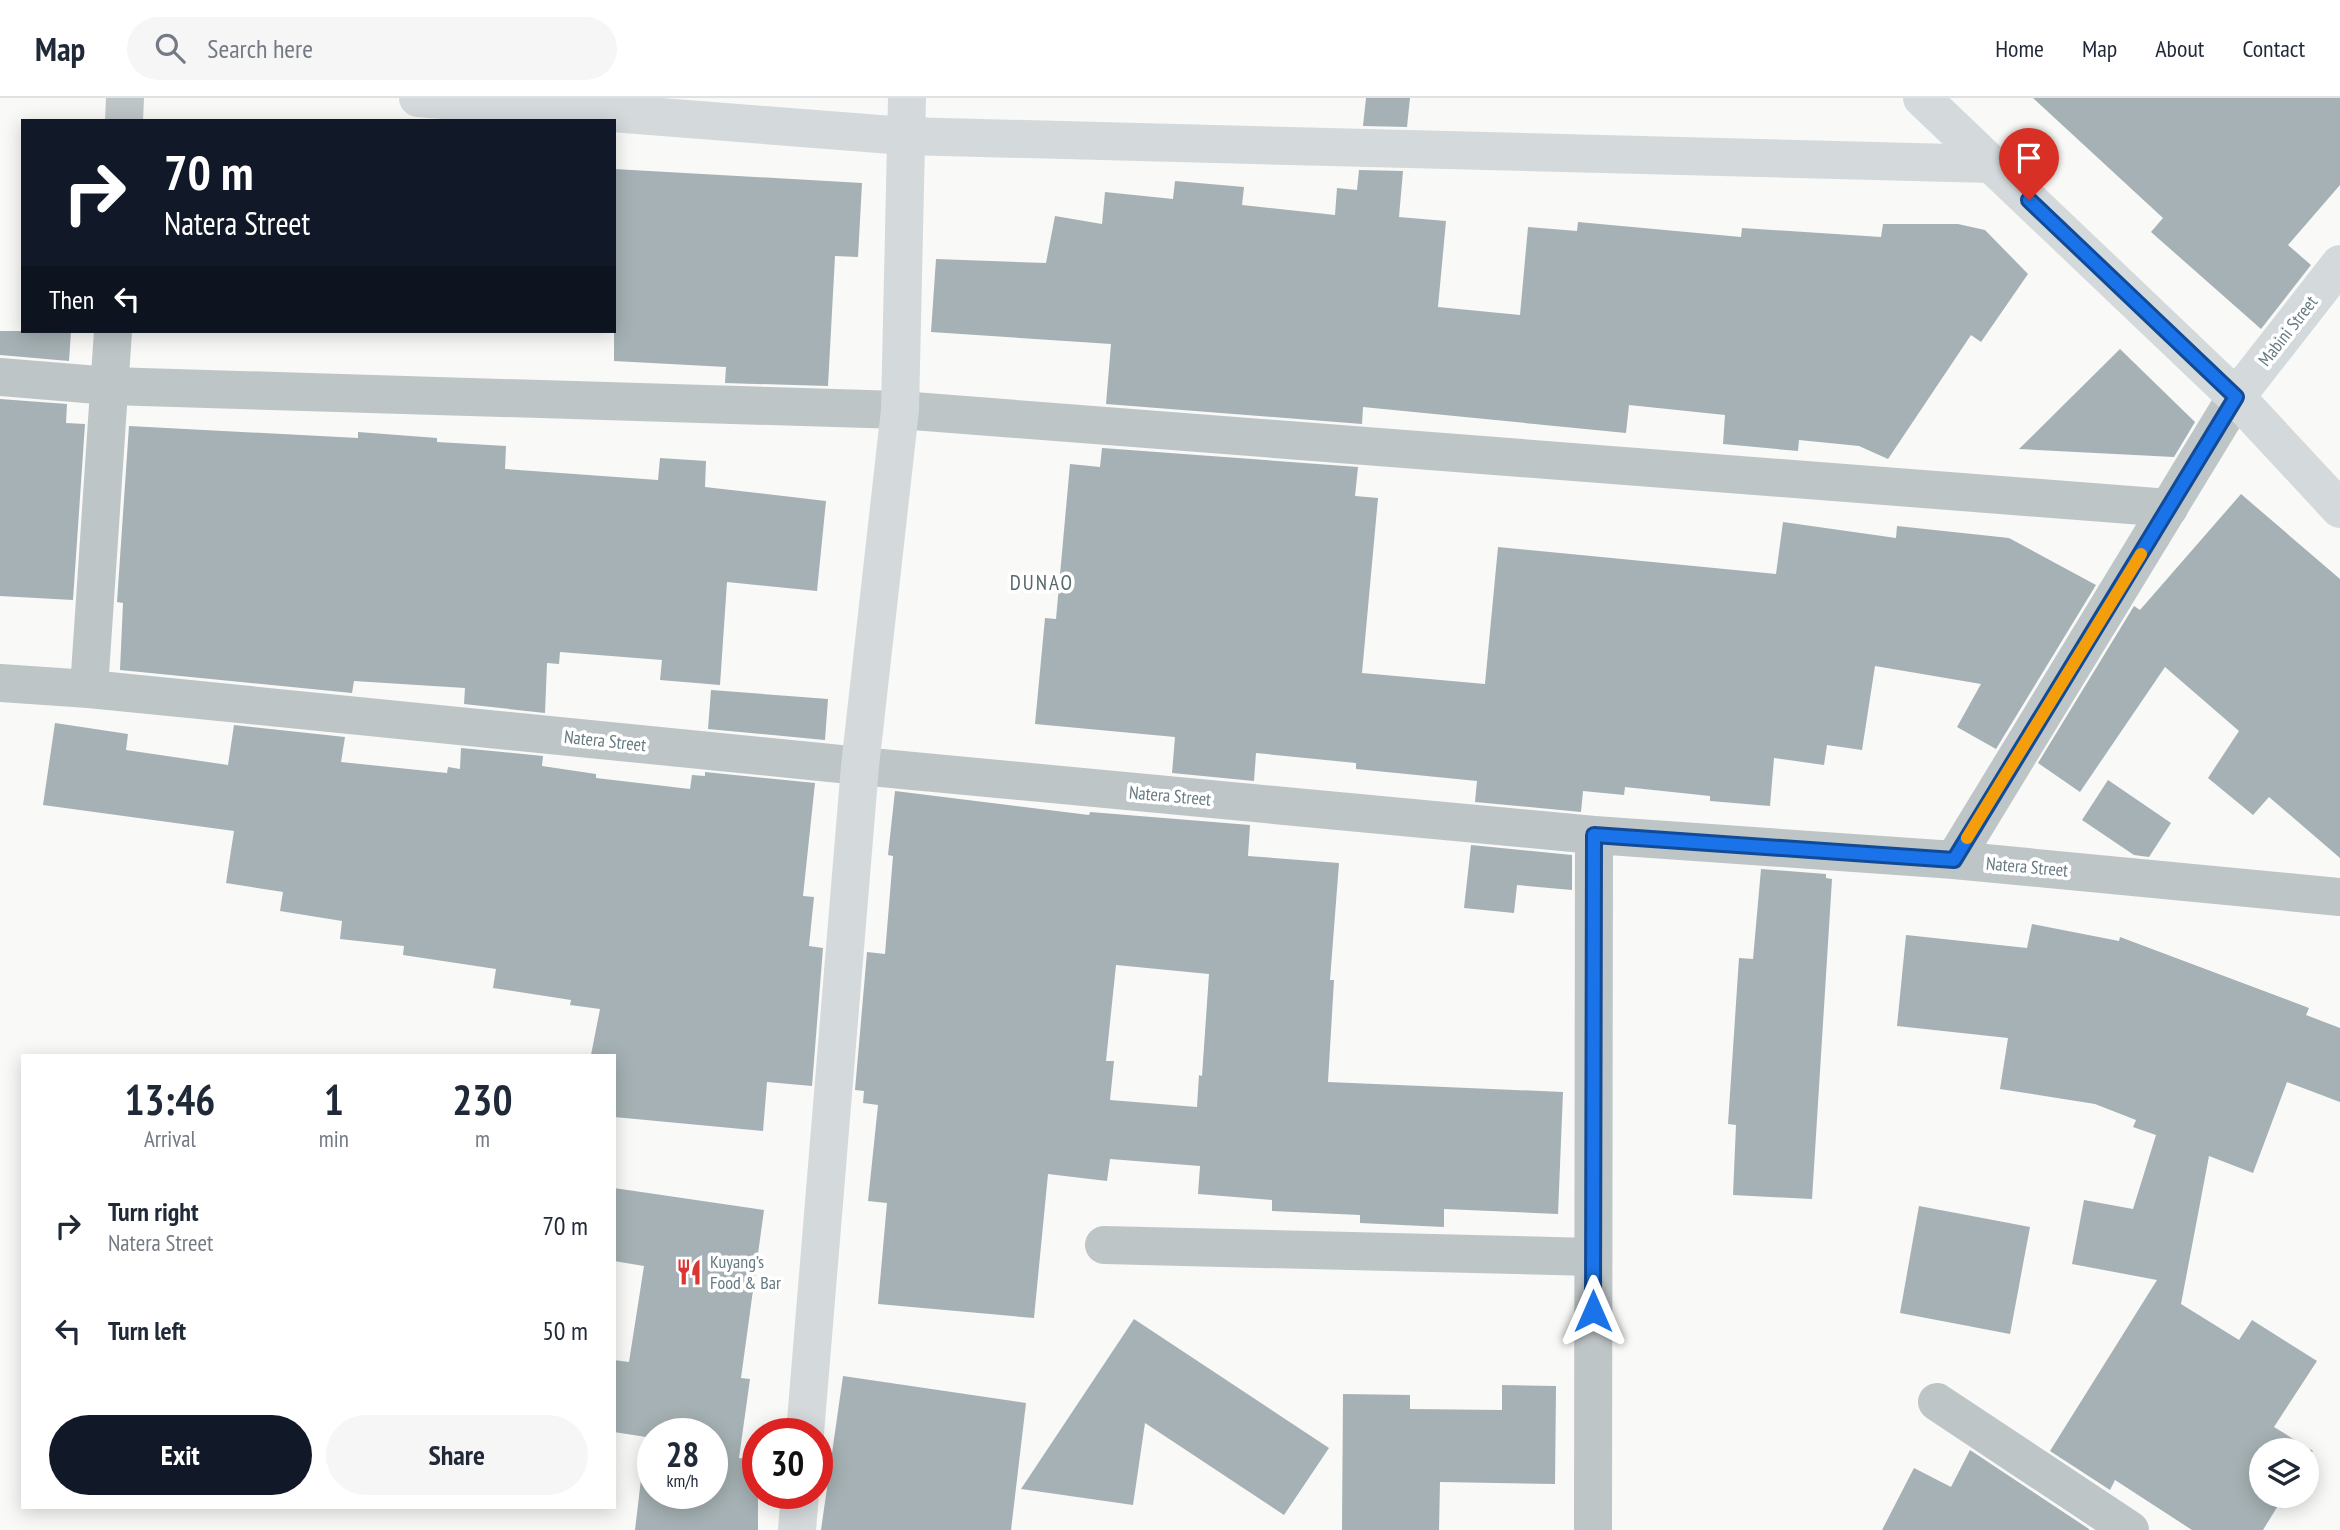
<!DOCTYPE html>
<html lang="en">
<head>
<meta charset="utf-8">
<style>
  body { margin:0; font-family:"PT Sans Narrow",sans-serif; background:#f6f6f7; color:#1f2937; height:100vh; display:flex; flex-direction:column; font-size:26px; white-space:nowrap }
  * { box-sizing:border-box; margin:0 }
  p { font-size:23px; color:#747a83 }
  .icon { flex:none; width:38px; height:38px; fill:none; stroke:currentColor; stroke-width:2; stroke-linecap:round; stroke-linejoin:round }
  .map { position:relative; flex:1; overflow:hidden }
  .sheet { position:absolute; left:21px; top:956px; width:595px; height:455px; display:flex; flex-direction:column; background:#fff; border-radius:0px; box-shadow:0 4px 18px #0003 }
  .sheet>* { flex:none }
  .banner { position:absolute; left:21px; top:21px; width:595px; height:214px; border-radius:0px; box-shadow:0 4px 18px #0003; background:#111827; color:#fff; overflow:hidden }
  .controls { position:absolute; left:2249px; top:1340px; display:grid; gap:14px }
  .controls a { display:grid; place-items:center; width:70px; height:70px; border-radius:50%; background:#fff; box-shadow:0 4px 18px #0003; font-size:35px }
  .speed { position:absolute; left:637px; top:1320px; display:flex; gap:14px; font-size:35px; font-weight:700; text-align:center }
  .speed>* { display:grid; place-content:center; width:91px; height:91px; border-radius:50%; background:#fff; box-shadow:0 4px 18px #0003; line-height:1 }
  .speed small { font-size:18px; font-weight:400 }
  .speed .limit { border:10px solid #d22; background:#fff; color:#111 }
  .pin { position:absolute; display:grid; place-items:center; width:60px; height:60px; color:#fff; margin:-72px -30px; border-radius:50% 50% 50% 0; rotate:-45deg; box-shadow:0 0 7px #0007 }
  .pin .icon { rotate:45deg }
  .me { position:absolute; width:77px; margin:-38px; rotate:0deg; stroke-linejoin:round; filter:drop-shadow(0 0 5px #0008) }
  .turn { display:flex; align-items:center; gap:24px; height:147px; padding:0 28px; font-size:32px }
  .turn .icon { width:91px; height:91px; stroke-width:2.5 }
  .turn b { display:block; font-size:49px; line-height:60px }
  .then { display:flex; align-items:center; height:66px; padding:0 28px; background:#0003; gap:14px; font-size:26px }
  .eta { display:flex; justify-content:space-evenly; align-items:center; height:119px; text-align:center }
  .eta b { font-size:42px; font-weight:800; line-height:49px }
  .action { display:flex; gap:14px; margin-top:auto; padding:14px 28px }
  .action a { flex:1; height:80px; border-radius:42px; background:#111827; color:#fff; font-size:28px; font-weight:800; line-height:80px; text-align:center }
  .action a+a { background:#f6f6f7; color:#1f2937 }
  ul { padding:0; list-style:none }
  li { display:flex; align-items:center; gap:21px; height:105px; padding:0 28px }
  li div { flex:1 }
  li b { display:block; font-size:26px }
  li em { font-style:normal }
  header { display:flex; align-items:center; gap:42px; box-sizing:border-box; height:98px; padding:0 35px; background:#fff; border-bottom:2px solid #e0e1e3 }
  header strong { font-size:33px }
  nav { display:flex; gap:38px; margin-inline-start:auto; font-size:24px }
  .search { width:490px; height:63px; background:#f6f6f7; display:flex; align-items:center; gap:18px; box-sizing:border-box; padding:0 24px; border-radius:38px; color:#747a83; font-size:26px }
  .map>svg:first-child { display:block }
  .building { fill:#a5b1b4; fill-rule:evenodd }
  .lines { fill:none; stroke-linecap:round; stroke-linejoin:round }
  .street { stroke:#bec5c7; stroke-width:38 }
  .secondary { stroke:#d4d9dc; stroke-width:38 }
  .route-casing { stroke:#114b97; stroke-width:18 }
  .route { stroke:#1a73e8; stroke-width:12 }
  .slow { stroke:#f59e0b; stroke-width:12 }
  .labels { text-anchor:middle; stroke-width:7; stroke-linejoin:round; paint-order:stroke }
  .street-label { font-size:18px; fill:#667a81; stroke:#fff }
  .poi-label { font-size:18px; fill:#667a81; stroke:#fff; text-anchor:start }
  .quarter-label { font-size:21px; letter-spacing:2px; fill:#57686c; stroke:#fff }
</style>
</head>
<body>
<header>
<strong>Map</strong>
<div class="search"><svg class="icon" aria-label="search" viewBox="0 0 24 24"><circle cx="10" cy="10" r="6"/><path d="M15 15l6 6"/></svg>Search here</div>
<nav><a>Home</a><a>Map</a><a>About</a><a>Contact</a></nav>
</header>
<div class="map">
<svg width="2340" height="1432" viewBox="0 0 2340 1432">
  <rect width="100%" height="100%" fill="#f9f9f7"/>
  <g class="building">
    <path d="M 1366,0 L 1410,0 L 1407,29 L 1363,28 Z"/>
    <path d="M 2033,0 L 2340,0 L 2340,87 L 2288,147 L 2311,167 L 2261,231 L 2151,134 L 2163,120 Z"/>
    <path d="M 614,71 L 862,85 L 858,159 L 835,158 L 828,288 L 725,285 L 726,269 L 614,263 Z"/>
    <path d="M 1359,72 L 1403,73 L 1399,119 L 1446,123 L 1438,209 L 1520,217 L 1528,129 L 1577,133 L 1578,124 L 1741,139 L 1742,130 L 1881,139 L 1883,126 L 1958,126 L 1985,132 L 2028,176 L 1981,244 L 1971,237 L 1888,361 L 1859,348 L 1799,342 L 1798,353 L 1723,346 L 1725,317 L 1629,307 L 1626,335 L 1363,309 L 1362,326 L 1106,306 L 1111,246 L 931,234 L 936,161 L 1046,165 L 1055,118 L 1102,126 L 1105,94 L 1173,101 L 1175,83 L 1244,89 L 1242,107 L 1335,117 L 1337,90 L 1357,92 Z"/>
    <path d="M 0,233 L 71,233 L 69,263 L 0,257 Z"/>
    <path d="M 2120,251 L 2195,324 L 2174,359 L 2019,351 Z"/>
    <path d="M 0,301 L 67,306 L 66,325 L 85,326 L 73,502 L 0,498 Z"/>
    <path d="M 129,328 L 358,340 L 358,334 L 437,340 L 437,344 L 506,348 L 505,371 L 658,382 L 660,360 L 706,363 L 705,389 L 826,403 L 817,493 L 727,484 L 720,587 L 660,582 L 662,562 L 560,554 L 559,566 L 547,565 L 545,615 L 464,606 L 465,590 L 354,583 L 352,595 L 120,572 L 123,505 L 117,504 Z"/>
    <path d="M 1102,350 L 1358,369 L 1355,398 L 1378,400 L 1362,575 L 1485,586 L 1498,449 L 1776,476 L 1783,424 L 1896,440 L 1897,428 L 2009,440 L 2096,487 L 1996,651 L 1957,629 L 1981,586 L 1875,568 L 1862,652 L 1827,647 L 1824,667 L 1774,660 L 1770,708 L 1710,703 L 1710,698 L 1625,689 L 1624,697 L 1583,693 L 1581,714 L 1475,704 L 1477,683 L 1356,671 L 1356,665 L 1256,655 L 1254,683 L 1172,675 L 1175,639 L 1035,626 L 1045,520 L 1056,521 L 1070,366 L 1100,369 Z"/>
    <path d="M 2241,396 L 2340,481 L 2340,760 L 2269,699 L 2253,717 L 2208,680 L 2239,633 L 2165,569 L 2080,694 L 2038,665 L 2134,508 L 2140,512 Z"/>
    <path d="M 711,592 L 828,601 L 825,642 L 708,631 Z"/>
    <path d="M 55,625 L 128,636 L 126,652 L 228,667 L 234,627 L 345,639 L 341,664 L 447,675 L 448,669 L 460,671 L 461,650 L 543,658 L 542,668 L 596,676 L 596,680 L 690,691 L 692,677 L 705,678 L 705,674 L 815,685 L 803,798 L 814,799 L 809,848 L 823,850 L 812,988 L 767,984 L 763,1033 L 614,1019 L 614,957 L 591,957 L 600,911 L 570,907 L 571,902 L 493,890 L 496,871 L 403,857 L 404,848 L 340,841 L 342,823 L 280,813 L 283,794 L 226,785 L 234,733 L 43,707 Z"/>
    <path d="M 2108,682 L 2171,725 L 2149,759 L 2134,757 L 2082,722 Z"/>
    <path d="M 895,693 L 1089,717 L 1090,714 L 1250,727 L 1248,758 L 1339,765 L 1330,882 L 1334,882 L 1328,984 L 1563,994 L 1558,1116 L 1444,1111 L 1444,1129 L 1360,1125 L 1360,1117 L 1272,1113 L 1272,1102 L 1198,1096 L 1200,1068 L 1110,1061 L 1107,1083 L 1048,1076 L 1034,1220 L 878,1206 L 887,1105 L 868,1103 L 878,1007 L 863,1005 L 864,993 L 855,992 L 867,854 L 885,856 L 893,758 L 888,757 ZM 1116,867 L 1209,876 L 1202,978 L 1199,977 L 1197,1009 L 1110,1002 L 1114,963 L 1106,963 Z"/>
    <path d="M 1471,747 L 1572,757 L 1572,792 L 1517,787 L 1514,815 L 1464,810 Z"/>
    <path d="M 1761,771 L 1826,776 L 1826,780 L 1832,781 L 1812,1101 L 1733,1097 L 1736,1027 L 1728,1026 L 1739,860 L 1753,861 Z"/>
    <path d="M 2032,826 L 2119,843 L 2120,839 L 2309,910 L 2306,917 L 2340,930 L 2340,1004 L 2287,984 L 2253,1075 L 2209,1058 L 2181,1206 L 2239,1242 L 2252,1222 L 2317,1263 L 2274,1329 L 2313,1353 L 2306,1363 L 2306,1353 L 2261,1353 L 2261,1398 L 2284,1398 L 2263,1432 L 2192,1432 L 2115,1382 L 2110,1392 L 2050,1353 L 2157,1182 L 2072,1166 L 2084,1102 L 2133,1111 L 2156,1037 L 2133,1029 L 2136,1022 L 2095,1006 L 2000,991 L 2008,940 L 1897,928 L 1906,837 L 2027,850 Z"/>
    <path d="M 614,1090 L 764,1112 L 741,1280 L 750,1281 L 739,1360 L 758,1362 L 758,1432 L 635,1432 L 646,1339 L 614,1334 L 614,1262 L 629,1264 L 644,1168 L 614,1163 ZM 653,1335 L 712,1335 L 712,1395 L 653,1395 Z"/>
    <path d="M 1919,1108 L 2030,1129 L 2010,1236 L 1900,1215 Z"/>
    <path d="M 1134,1221 L 1329,1350 L 1284,1417 L 1145,1325 L 1133,1407 L 1021,1391 Z"/>
    <path d="M 843,1278 L 1026,1305 L 1011,1432 L 821,1432 Z"/>
    <path d="M 1502,1287 L 1556,1288 L 1555,1386 L 1440,1384 L 1439,1432 L 1342,1432 L 1343,1296 L 1410,1297 L 1410,1311 L 1502,1312 Z"/>
    <path d="M 1970,1352 L 2089,1431 L 2089,1432 L 1882,1432 L 1914,1370 L 1951,1389 Z"/>
  </g>
  <g class="lines">
    <g class="street">
      <path d="M 124,23 L 125,0"/>
      <path d="M 0,279 L 110,288 L 900,312 L 2169,410"/>
      <path d="M 0,585 L 89,591 L 860,668 L 1594,737 L 1954,762 L 2340,799"/>
      <path d="M 89,591 L 113,233"/>
      <path d="M 1954,762 L 2236,299"/>
      <path d="M 1104,1147 L 1593,1159"/>
      <path d="M 1937,1304 L 2130,1432"/>
      <path d="M 1593,1432 L 1594,737"/>
    </g>
    <g class="secondary">
      <path d="M 418,0 L 905,38 L 1991,66"/>
      <path d="M 1922,0 L 2236,299 L 2340,411"/>
      <path d="M 2236,299 L 2340,166"/>
      <path d="M 805,1335 L 860,668 L 900,312 L 907,0"/>
      <path d="M 797,1432 L 800,1395"/>
    </g>
  </g>
  <g class="lines">
    <g class="route-casing">
      <path id="route" d="M 1593,1213 L 1594,737 L 1954,762 L 2236,299 L 2029,102"/>
    </g>
    <use href="#route" class="route"/>
    <path class="slow" d="M 1967,740 L 2141,456"/>
  </g>
  <defs>
    <g id="restaurant-bare" transform="scale(2.1)"><path d="M-5-6h1v4h1v-4h1v4h1v-4h1v5L-1.5 .5V6h-2V.5L-5-1ZM5-6V6H3V1.5H1.5Q1.5-4 5-6Z" fill="#dc3634" stroke="#fff" stroke-width="2.5" paint-order="stroke"/></g>
  </defs>
  <g fill-rule="evenodd">
    <use href="#restaurant-bare" x="689" y="1174"/>
  </g>
  <g class="labels">
    <g class="street-label">
      <text transform="translate(2288 233) rotate(-52)" y="6">Mabini Street</text>
      <text transform="translate(605 643) rotate(6)" y="6">Natera Street</text>
      <text transform="translate(1170 698) rotate(5)" y="6">Natera Street</text>
      <text transform="translate(2027 769) rotate(5)" y="6">Natera Street</text>
    </g>
    <g class="poi-label">
      <text x="710" y="1170">Kuyang’s<tspan x="710" dy="21">Food &amp; Bar</tspan></text>
    </g>
    <g class="quarter-label">
      <text x="1042" y="492">DUNAO</text>
    </g>
  </g>
</svg>
<div class="controls">
<a><svg class="icon" aria-label="layers" viewBox="0 0 24 24"><path d="M12 4l9 5-9 5-9-5zM3 14l9 5 9-5"/></svg></a>
</div>
<div class="speed"><div>28<small>km/h</small></div><div class="limit">30</div></div>
<div class="pin" style="left:2029px;top:102px;background:#d93025"><svg class="icon" aria-label="arrive" viewBox="0 0 24 24"><path d="M6 21V4h12l-3 4 3 4H6"/></svg></div>
<svg class="me" style="left:1593px;top:1213px" viewBox="-20 -20 40 40"><path d="M0-17L14 15 0 8-14 15z" fill="#1a73e8" stroke="#fff" stroke-width="4"/></svg>
<div class="banner">
<div class="turn"><svg class="icon" aria-label="right" viewBox="0 0 24 24"><path d="M7 20v-9h11M14 6l5 5-5 5"/></svg><div><b>70 m</b>Natera Street</div></div>
<div class="then">Then<svg class="icon" aria-label="left" viewBox="0 0 24 24"><path d="M17 20v-9H6M10 6l-5 5 5 5"/></svg></div>
</div>
<section class="sheet">
<div class="eta">
<div><b>13:46</b><p>Arrival</p></div>
<div><b>1</b><p>min</p></div>
<div><b>230</b><p>m</p></div>
</div>
<ul>
<li><svg class="icon" aria-label="right" viewBox="0 0 24 24"><path d="M7 20v-9h11M14 6l5 5-5 5"/></svg><div><b>Turn right</b><p>Natera Street</p></div><em>70 m</em></li>
<li><svg class="icon" aria-label="left" viewBox="0 0 24 24"><path d="M17 20v-9H6M10 6l-5 5 5 5"/></svg><div><b>Turn left</b></div><em>50 m</em></li>
</ul>
<div class="action"><a>Exit</a><a>Share</a></div>
</section>
</div>
</body>
</html>
